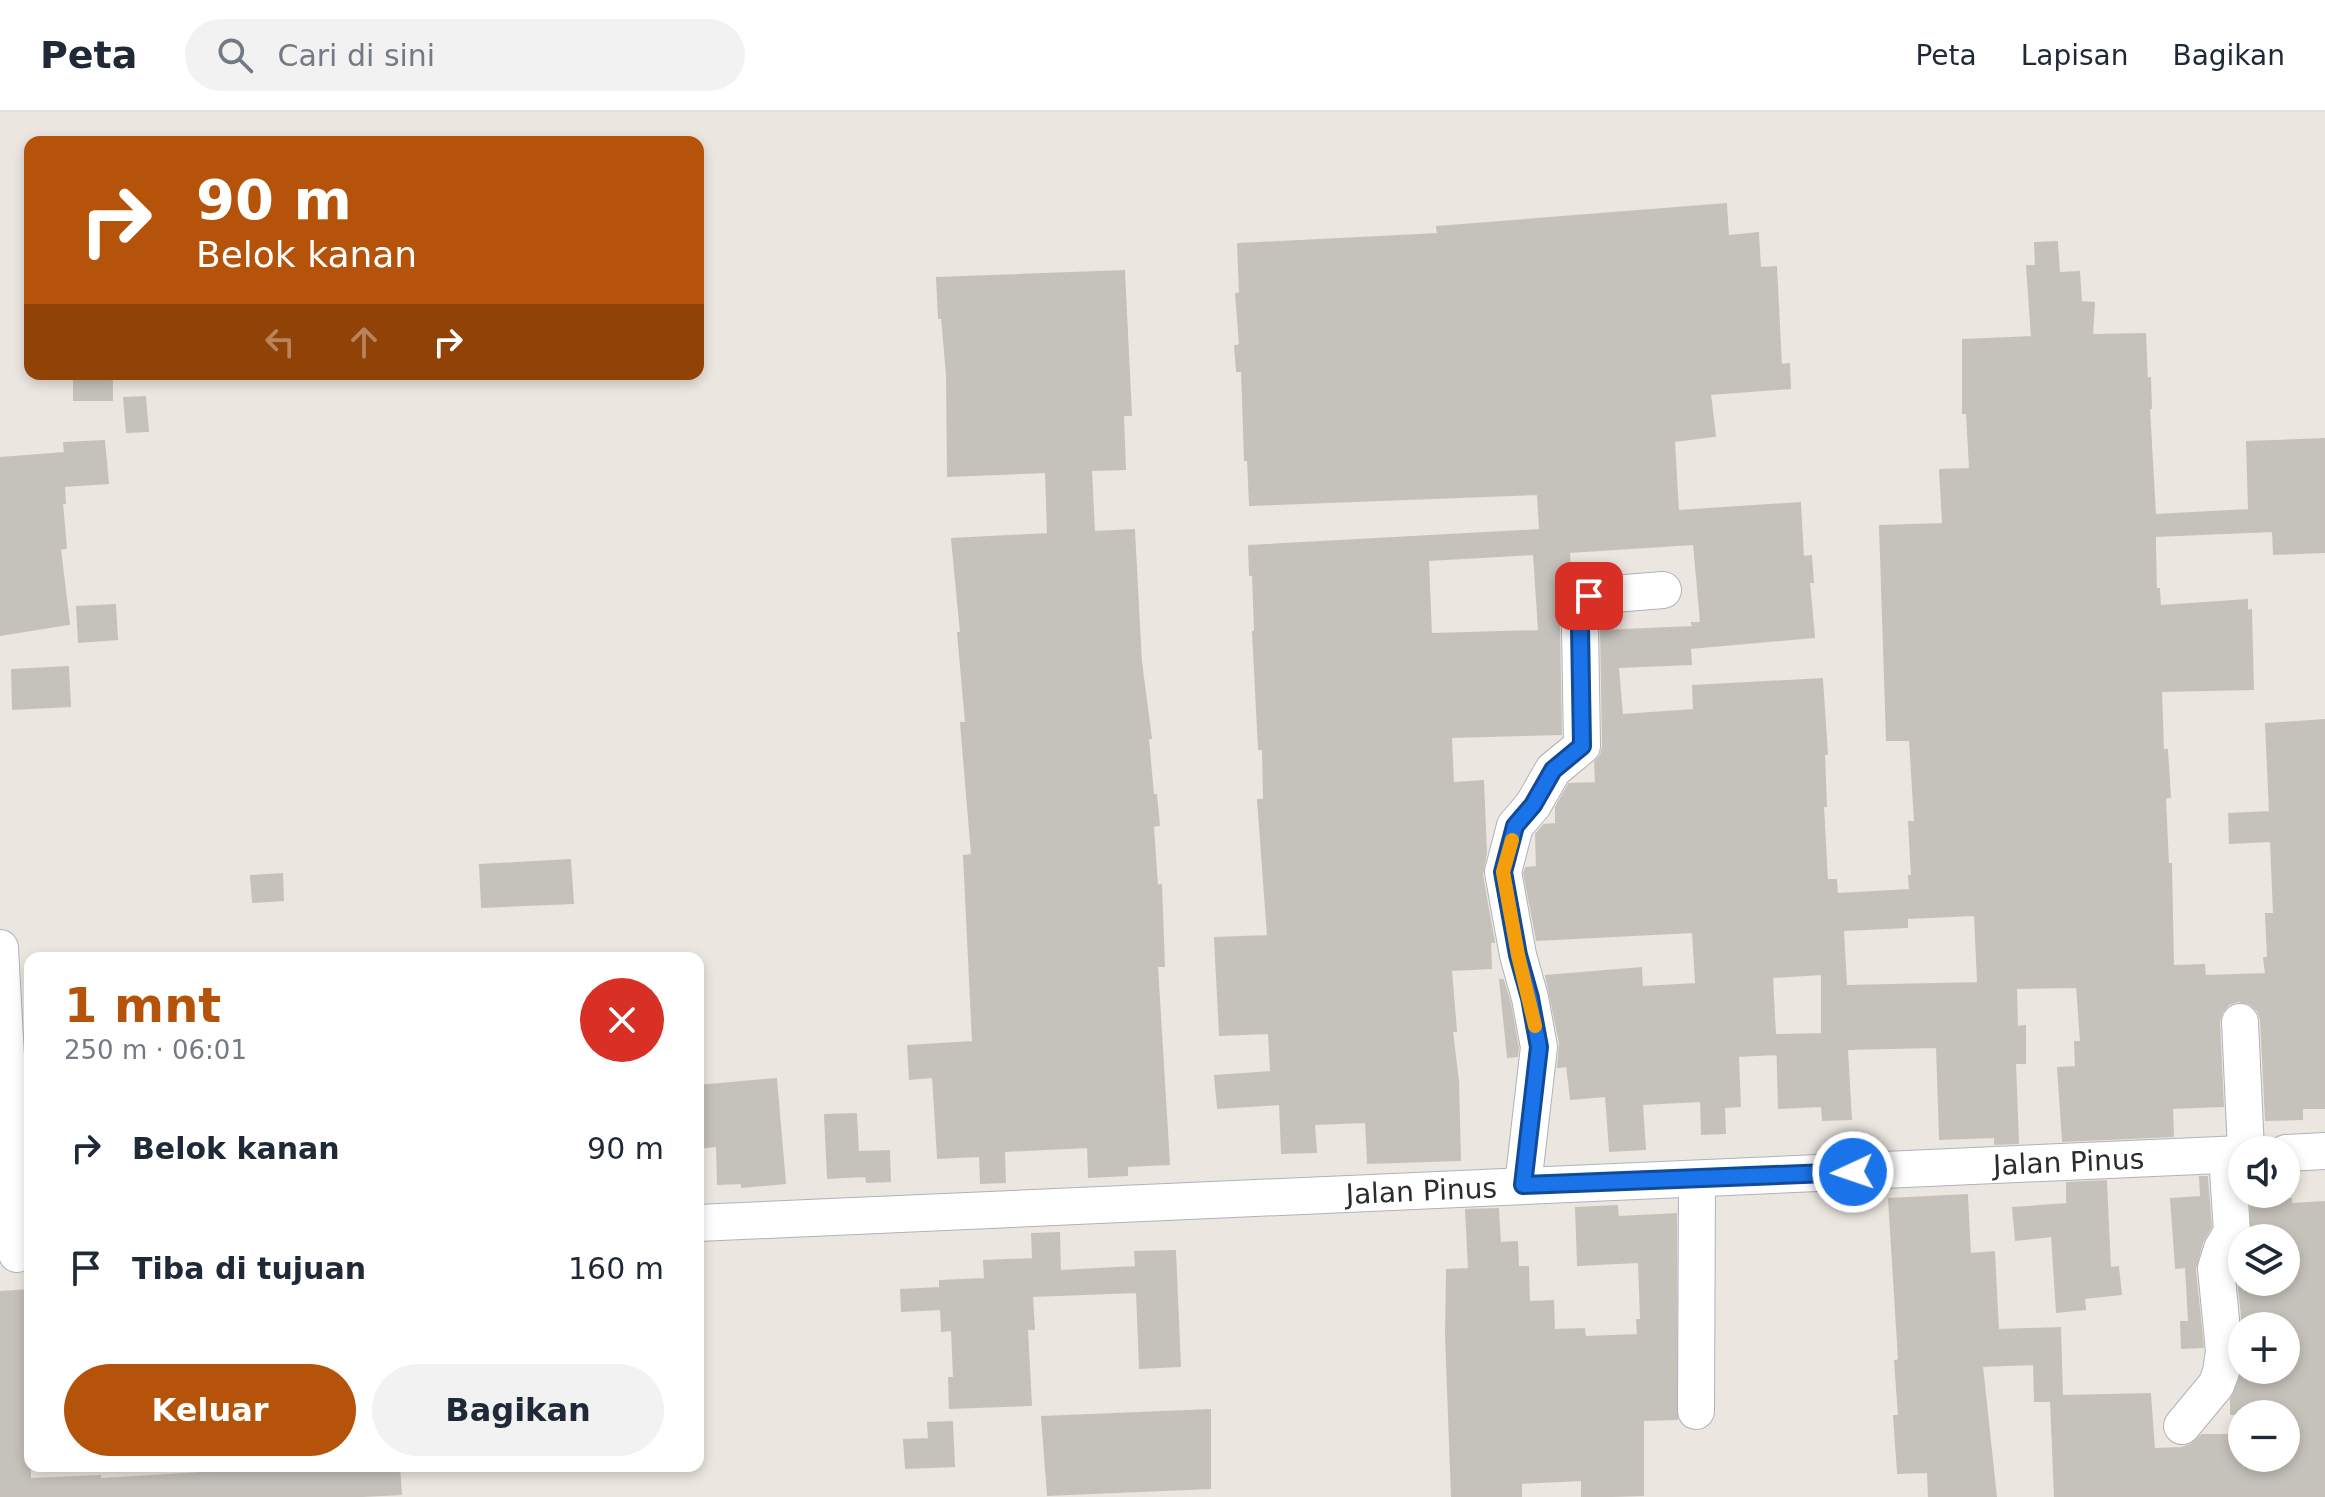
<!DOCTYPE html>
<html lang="id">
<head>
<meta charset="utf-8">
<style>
  body { margin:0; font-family:"DejaVu Sans",sans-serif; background:#f2f2f3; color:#1f2937; height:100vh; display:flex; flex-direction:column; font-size:30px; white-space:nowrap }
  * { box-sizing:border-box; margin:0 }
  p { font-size:26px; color:#747a83 }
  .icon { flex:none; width:44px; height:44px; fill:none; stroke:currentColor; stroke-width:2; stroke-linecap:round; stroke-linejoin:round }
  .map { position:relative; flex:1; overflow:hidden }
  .sheet { position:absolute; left:24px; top:840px; width:680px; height:520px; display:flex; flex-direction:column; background:#fff; border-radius:16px; box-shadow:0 4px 12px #0003 }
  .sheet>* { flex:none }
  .banner { position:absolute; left:24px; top:24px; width:680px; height:244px; border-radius:16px; box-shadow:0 4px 12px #0003; background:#b45309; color:#fff; overflow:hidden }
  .tools { position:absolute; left:2228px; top:1024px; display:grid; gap:16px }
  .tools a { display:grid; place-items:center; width:72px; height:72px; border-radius:50%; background:#fff; box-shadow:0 4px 12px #0003; font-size:40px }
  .pin { position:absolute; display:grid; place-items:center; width:68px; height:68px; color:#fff; margin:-34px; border-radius:16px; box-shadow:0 4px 12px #0006 }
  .me { position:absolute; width:88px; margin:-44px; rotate:267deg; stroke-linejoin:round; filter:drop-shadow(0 0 6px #0008) }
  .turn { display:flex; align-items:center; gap:28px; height:168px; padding:0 40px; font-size:36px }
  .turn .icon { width:104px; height:104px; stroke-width:2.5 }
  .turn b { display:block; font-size:56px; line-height:68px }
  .lanes { display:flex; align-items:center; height:76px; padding:0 40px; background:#0003; justify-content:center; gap:40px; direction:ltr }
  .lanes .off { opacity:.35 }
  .round { display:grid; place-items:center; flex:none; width:84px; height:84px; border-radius:42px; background:#f2f2f3 }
  .headline { display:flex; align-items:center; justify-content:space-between; height:136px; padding:0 40px }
  h1 { font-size:48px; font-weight:600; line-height:60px; color:#b45309 }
  .primary-button { display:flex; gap:16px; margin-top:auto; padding:16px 40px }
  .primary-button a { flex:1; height:92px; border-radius:48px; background:#b45309; color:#fff; font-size:32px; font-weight:600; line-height:92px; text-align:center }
  .primary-button a+a { background:#f2f2f3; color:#1f2937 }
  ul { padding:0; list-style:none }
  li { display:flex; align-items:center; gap:24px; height:120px; padding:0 40px }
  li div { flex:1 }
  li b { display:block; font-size:30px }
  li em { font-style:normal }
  header { display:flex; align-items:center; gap:48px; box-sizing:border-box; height:112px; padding:0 40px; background:#fff; border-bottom:2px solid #e0e1e3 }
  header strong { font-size:38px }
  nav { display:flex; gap:44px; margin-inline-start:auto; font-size:28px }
  .search { width:560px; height:72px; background:#f2f2f3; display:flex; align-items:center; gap:20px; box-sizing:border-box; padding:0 28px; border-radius:44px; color:#747a83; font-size:30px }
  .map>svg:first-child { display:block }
  .building { fill:#c5c1bb; stroke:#c7c2b9; stroke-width:2; fill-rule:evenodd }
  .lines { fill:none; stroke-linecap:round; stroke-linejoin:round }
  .minor-casing { stroke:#b0b2bb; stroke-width:38 }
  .minor { stroke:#fff; stroke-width:36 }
  .route-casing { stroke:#114b97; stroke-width:20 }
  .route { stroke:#1a73e8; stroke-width:14 }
  .slow { stroke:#f59e0b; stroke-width:14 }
  .labels { text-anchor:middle; stroke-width:8; stroke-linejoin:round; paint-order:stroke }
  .street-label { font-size:28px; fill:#2c2c2c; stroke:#fff }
</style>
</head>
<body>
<header>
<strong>Peta</strong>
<div class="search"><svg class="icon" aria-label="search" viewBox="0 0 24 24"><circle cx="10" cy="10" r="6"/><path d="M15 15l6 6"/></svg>Cari di sini</div>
<nav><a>Peta</a><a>Lapisan</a><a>Bagikan</a></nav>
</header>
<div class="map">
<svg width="2325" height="1385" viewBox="0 0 2325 1385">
  <rect width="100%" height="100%" fill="#ece6e0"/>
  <g class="building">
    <path d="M 1726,92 L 1728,124 L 1758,121 L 1760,156 L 1776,155 L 1781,253 L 1789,252 L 1790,276 L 1710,282 L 1715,324 L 1674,329 L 1678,399 L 1800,391 L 1803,445 L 1811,444 L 1813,470 L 1809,470 L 1814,525 L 1690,536 L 1691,552 L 1618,555 L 1622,603 L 1694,598 L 1693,574 L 1822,567 L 1827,642 L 1824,642 L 1826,694 L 1823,694 L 1827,768 L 1836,768 L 1837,782 L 1910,778 L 1909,764 L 1912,764 L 1909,710 L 1915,710 L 1910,628 L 1887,628 L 1880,414 L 1943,412 L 1940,358 L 1970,357 L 1967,301 L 1963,301 L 1963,228 L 2032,225 L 2027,154 L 2036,154 L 2035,131 L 2057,130 L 2059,161 L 2079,160 L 2081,190 L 2094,191 L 2092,223 L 2145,222 L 2147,267 L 2150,266 L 2151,296 L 2149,296 L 2155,403 L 2249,398 L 2247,330 L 2325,327 L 2325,440 L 2274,442 L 2273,419 L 2155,424 L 2155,433 L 2156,477 L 2159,477 L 2160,494 L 2247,488 L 2247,499 L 2251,498 L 2253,577 L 2161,579 L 2163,638 L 2167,638 L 2170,685 L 2165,686 L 2168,752 L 2171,752 L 2173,854 L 2204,853 L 2205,864 L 2266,862 L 2264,846 L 2268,846 L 2266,802 L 2274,802 L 2271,729 L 2230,731 L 2229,702 L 2270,700 L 2266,612 L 2325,608 L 2325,996 L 2302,996 L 2302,1007 L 2266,1008 L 2261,908 L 2258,899 L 2250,892 L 2238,889 L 2229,892 L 2222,900 L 2219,910 L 2223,994 L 2172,996 L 2173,1024 L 2063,1029 L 2058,956 L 2076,955 L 2075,930 L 2081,930 L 2077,875 L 2016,876 L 2017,915 L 2025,914 L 2025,951 L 2015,951 L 2018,1031 L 1995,1032 L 1995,1025 L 1940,1027 L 1937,935 L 1847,937 L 1851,1007 L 1823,1008 L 1822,994 L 1779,996 L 1777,923 L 1822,922 L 1822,862 L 1772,865 L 1776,942 L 1738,944 L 1740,994 L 1724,995 L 1725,1021 L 1702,1022 L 1701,989 L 1642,992 L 1645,1037 L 1610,1039 L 1606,984 L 1571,987 L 1567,954 L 1558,955 L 1560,931 L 1546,864 L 1641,856 L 1642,875 L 1696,872 L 1693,820 L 1537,828 L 1524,761 L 1526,756 L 1537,755 L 1536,722 L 1544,713 L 1556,712 L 1556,695 L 1569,672 L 1596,671 L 1595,650 L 1601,643 L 1603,634 L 1601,519 L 1693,515 L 1692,511 L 1701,511 L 1694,432 L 1569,440 L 1571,474 L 1563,492 L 1559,515 L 1561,622 L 1451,625 L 1453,671 L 1483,669 L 1486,741 L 1482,763 L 1494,830 L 1490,830 L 1491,856 L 1451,858 L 1456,919 L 1452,919 L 1458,969 L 1460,1048 L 1368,1051 L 1366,1010 L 1314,1012 L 1316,1040 L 1282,1041 L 1280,992 L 1218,996 L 1215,964 L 1271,960 L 1269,921 L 1220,923 L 1215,826 L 1268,824 L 1258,688 L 1264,688 L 1263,637 L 1259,637 L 1253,520 L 1255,520 L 1253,463 L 1250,463 L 1249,434 L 1540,418 L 1538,382 L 1250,393 L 1248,348 L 1245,348 L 1242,259 L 1237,259 L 1235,234 L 1240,233 L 1236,182 L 1240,181 L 1238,132 L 1438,122 L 1437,115 ZM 1534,442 L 1539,519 L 1431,522 L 1428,448 ZM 1975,803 L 1978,871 L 1846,874 L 1843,818 L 1907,815 L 1907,806 Z"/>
    <path d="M 1124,159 L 1131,303 L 1123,303 L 1125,357 L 1091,358 L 1094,420 L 1134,418 L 1141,550 L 1151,626 L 1148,626 L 1153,683 L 1156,683 L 1159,713 L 1153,714 L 1157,774 L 1161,773 L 1164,854 L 1157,854 L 1169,1052 L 1127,1054 L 1127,1063 L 1089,1065 L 1088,1035 L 1004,1039 L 1005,1070 L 981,1071 L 980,1044 L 938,1046 L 933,965 L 910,967 L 908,934 L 973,930 L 964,744 L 972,743 L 961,611 L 966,611 L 958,521 L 961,521 L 952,427 L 1048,422 L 1046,360 L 948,364 L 947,263 L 942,206 L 939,206 L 937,166 Z"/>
    <rect x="74" y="262" width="38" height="26"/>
    <path d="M 145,285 L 148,319 L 127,320 L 124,286 Z"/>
    <path d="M 104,329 L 108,371 L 64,374 L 65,391 L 62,391 L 66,436 L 60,437 L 69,512 L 0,523 L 0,346 L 65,341 L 64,331 Z"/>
    <path d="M 115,493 L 117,527 L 79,530 L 77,495 Z"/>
    <path d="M 68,555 L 70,594 L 13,597 L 12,558 Z"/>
    <path d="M 570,748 L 573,791 L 482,795 L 480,753 Z"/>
    <path d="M 282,762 L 283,788 L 253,790 L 251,764 Z"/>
    <path d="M 1500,868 L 1503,868 L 1510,891 L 1518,936 L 1517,944 L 1508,945 Z"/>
    <path d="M 776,967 L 785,1071 L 742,1075 L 742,1071 L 718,1072 L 717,1034 L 698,1036 L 698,974 Z"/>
    <path d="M 856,1002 L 858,1040 L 889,1039 L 890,1069 L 867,1070 L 866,1064 L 828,1066 L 825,1003 Z"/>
    <path d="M 2200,1065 L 2207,1065 L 2211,1115 L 2202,1131 L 2195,1157 L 2203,1235 L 2182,1236 L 2181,1210 L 2189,1210 L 2186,1155 L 2176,1156 L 2171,1087 L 2201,1085 Z"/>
    <path d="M 2106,1069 L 2110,1156 L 2118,1155 L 2121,1182 L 2084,1186 L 2085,1197 L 2057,1200 L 2052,1124 L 2016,1128 L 2013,1096 L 2067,1092 L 2067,1071 Z"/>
    <path d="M 1967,1083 L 1970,1142 L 1994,1140 L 1998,1218 L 2060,1216 L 2062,1284 L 2150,1282 L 2154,1337 L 2182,1336 L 2190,1333 L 2202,1323 L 2242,1323 L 2242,1346 L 2286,1346 L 2286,1302 L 2231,1302 L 2231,1288 L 2242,1258 L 2286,1258 L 2286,1214 L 2243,1214 L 2237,1158 L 2242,1144 L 2242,1170 L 2286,1170 L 2286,1126 L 2251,1126 L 2251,1089 L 2291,1087 L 2291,1092 L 2325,1090 L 2325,1385 L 2055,1385 L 2051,1289 L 2035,1289 L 2034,1252 L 1982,1254 L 1996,1385 L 1929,1385 L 1928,1360 L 1898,1361 L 1894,1304 L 1899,1304 L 1895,1249 L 1899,1248 L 1889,1087 Z"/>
    <path d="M 1617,1094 L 1618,1105 L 1676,1102 L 1677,1307 L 1643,1308 L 1643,1383 L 1582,1385 L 1582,1368 L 1521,1371 L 1521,1385 L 1452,1385 L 1446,1223 L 1447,1158 L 1469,1157 L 1466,1098 L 1498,1097 L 1500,1131 L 1517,1130 L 1518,1155 L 1528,1155 L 1529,1190 L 1553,1189 L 1554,1218 L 1584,1217 L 1585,1225 L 1638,1223 L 1637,1208 L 1641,1208 L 1639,1150 L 1578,1153 L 1576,1096 Z"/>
    <path d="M 1059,1121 L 1060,1159 L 1136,1155 L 1135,1140 L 1175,1139 L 1180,1254 L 1140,1256 L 1137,1180 L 1032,1184 L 1034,1217 L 1027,1217 L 1031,1293 L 950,1296 L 949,1266 L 954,1266 L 952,1218 L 942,1219 L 941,1197 L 902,1199 L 901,1178 L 940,1176 L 940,1169 L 985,1167 L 984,1149 L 1033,1147 L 1032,1122 Z"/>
    <path d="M 30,1178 L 30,1367 L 100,1364 L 100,1367 L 320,1354 L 399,1354 L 401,1382 L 343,1385 L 0,1385 L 0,1180 Z"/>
    <path d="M 1210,1298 L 1210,1376 L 1048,1383 L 1042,1305 Z"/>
    <path d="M 952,1310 L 954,1354 L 906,1356 L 904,1328 L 929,1327 L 928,1311 Z"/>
  </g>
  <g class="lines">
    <g class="minor-casing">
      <g id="minor">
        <path d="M 0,836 L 17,1142"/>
        <path d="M 2240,910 L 2246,1038"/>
        <path d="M 2286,1041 L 2325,1039"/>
        <path d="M 1523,1073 L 1539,935 L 1530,886 L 1518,843 L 1503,760 L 1515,714 L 1533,693 L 1553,658 L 1582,634 L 1580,515 L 1582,500 L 1589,484 L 1663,478"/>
        <path id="s1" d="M 698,1111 L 2242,1042"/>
        <path d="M 1696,1299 L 1697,1068"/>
        <path d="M 2182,1314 L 2216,1273 L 2221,1260 L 2224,1239 L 2216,1156 L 2222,1137 L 2232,1120 L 2227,1043"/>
      </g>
    </g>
    <use href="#minor" class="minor"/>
  </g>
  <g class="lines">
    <g class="route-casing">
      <path id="route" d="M 1589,484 L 1582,500 L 1580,515 L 1582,634 L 1553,658 L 1533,693 L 1515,714 L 1503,760 L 1518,843 L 1530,886 L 1539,935 L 1523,1073 L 1853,1060"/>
    </g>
    <use href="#route" class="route"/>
    <path class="slow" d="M 1512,728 L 1503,760 L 1518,843 L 1535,914"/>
  </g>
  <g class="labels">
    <g class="street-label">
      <text dy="10" stroke="none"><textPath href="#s1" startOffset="1372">Jalan Pinus</textPath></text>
      <text dy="10" stroke="none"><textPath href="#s1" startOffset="724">Jalan Pinus</textPath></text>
    </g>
  </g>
</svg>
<div class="tools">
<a><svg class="icon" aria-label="sound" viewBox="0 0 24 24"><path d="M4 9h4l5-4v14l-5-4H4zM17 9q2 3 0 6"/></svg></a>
<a><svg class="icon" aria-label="layers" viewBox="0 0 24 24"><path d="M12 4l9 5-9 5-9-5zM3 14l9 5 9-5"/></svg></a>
<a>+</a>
<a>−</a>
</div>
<div class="pin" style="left:1589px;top:484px;background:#d93025"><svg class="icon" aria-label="arrive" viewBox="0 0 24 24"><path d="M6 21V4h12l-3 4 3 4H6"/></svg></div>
<svg class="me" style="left:1853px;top:1060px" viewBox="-20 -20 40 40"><circle r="17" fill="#1a73e8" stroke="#fff" stroke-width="3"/><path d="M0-11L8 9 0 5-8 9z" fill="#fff"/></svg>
<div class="banner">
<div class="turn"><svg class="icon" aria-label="right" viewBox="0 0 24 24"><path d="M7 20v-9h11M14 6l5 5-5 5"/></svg><div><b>90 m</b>Belok kanan</div></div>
<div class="lanes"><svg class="icon off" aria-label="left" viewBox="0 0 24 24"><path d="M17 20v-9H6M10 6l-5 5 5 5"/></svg><svg class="icon off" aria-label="ahead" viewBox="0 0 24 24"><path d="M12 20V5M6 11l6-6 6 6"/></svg><svg class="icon" aria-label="right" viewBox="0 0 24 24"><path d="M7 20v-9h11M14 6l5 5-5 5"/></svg></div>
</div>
<section class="sheet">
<div class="headline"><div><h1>1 mnt</h1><p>250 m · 06:01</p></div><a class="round" style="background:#d93025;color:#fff"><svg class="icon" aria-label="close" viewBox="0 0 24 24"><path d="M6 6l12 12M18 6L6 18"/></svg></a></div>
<ul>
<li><svg class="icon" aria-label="right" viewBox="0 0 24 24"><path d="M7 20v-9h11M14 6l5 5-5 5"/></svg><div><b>Belok kanan</b></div><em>90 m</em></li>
<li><svg class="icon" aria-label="arrive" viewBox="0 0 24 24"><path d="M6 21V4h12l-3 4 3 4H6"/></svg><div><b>Tiba di tujuan</b></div><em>160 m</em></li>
</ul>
<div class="primary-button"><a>Keluar</a><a>Bagikan</a></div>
</section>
</div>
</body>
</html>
